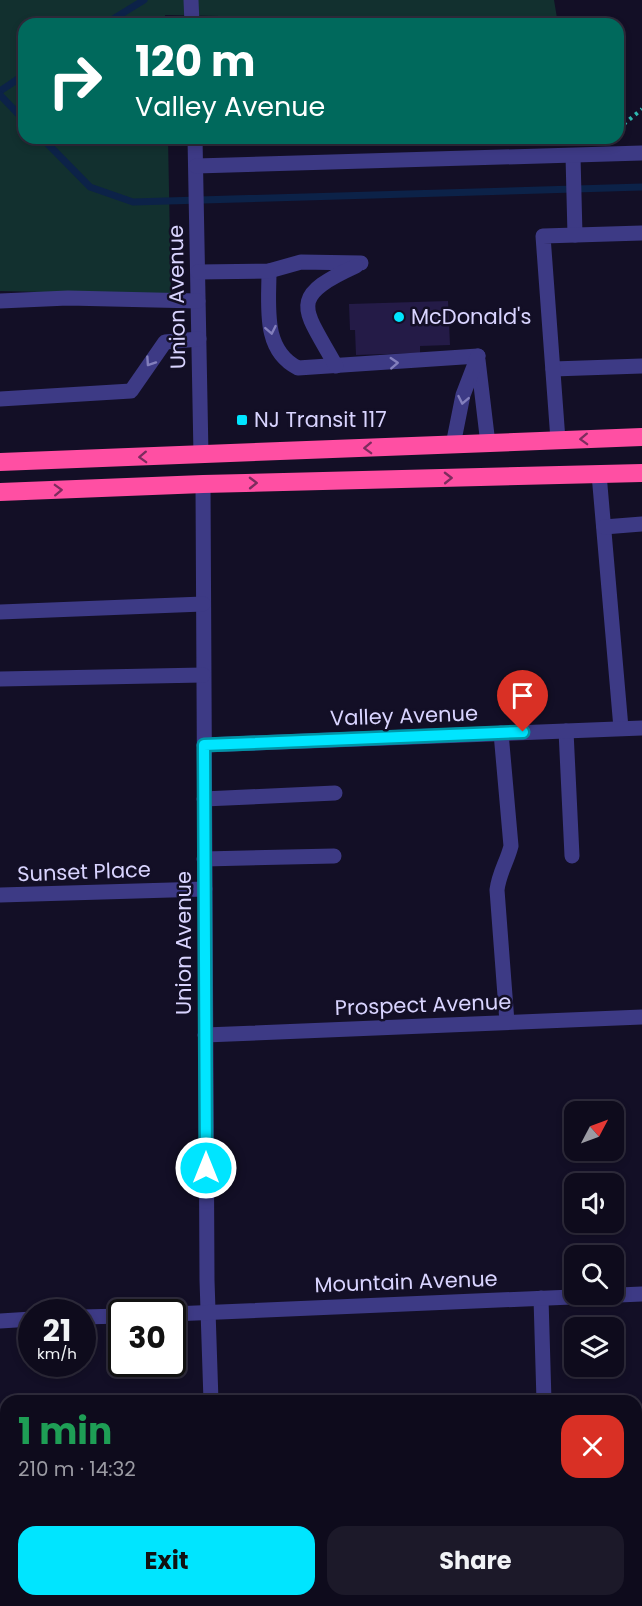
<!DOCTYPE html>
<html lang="en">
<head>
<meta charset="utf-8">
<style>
  body { margin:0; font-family:Poppins,sans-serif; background:#1c1929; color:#f1f3f6; height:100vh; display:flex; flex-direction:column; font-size:22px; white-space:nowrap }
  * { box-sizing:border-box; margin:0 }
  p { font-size:20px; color:#9b9ba3 }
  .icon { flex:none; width:33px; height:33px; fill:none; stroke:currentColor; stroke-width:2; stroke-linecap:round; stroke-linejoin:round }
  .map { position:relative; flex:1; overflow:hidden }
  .details { position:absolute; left:0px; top:1395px; width:642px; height:212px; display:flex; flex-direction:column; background:#0e0b1c; border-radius:18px 18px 0 0; box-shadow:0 3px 9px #0003,0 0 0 2px #2e2b3b }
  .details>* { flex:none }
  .top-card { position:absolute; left:18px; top:18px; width:606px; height:126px; border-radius:18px; box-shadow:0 3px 9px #0003,0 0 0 2px #2e2b3b; background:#00695c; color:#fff; overflow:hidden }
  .needle { width:39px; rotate:49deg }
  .buttons { position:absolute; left:564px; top:1101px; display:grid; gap:12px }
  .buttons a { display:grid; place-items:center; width:60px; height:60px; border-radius:12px; background:#0e0b1c; box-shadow:0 3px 9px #0003,0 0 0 2px #2e2b3b; font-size:30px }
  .speed { position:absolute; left:18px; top:1299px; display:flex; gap:12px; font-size:30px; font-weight:700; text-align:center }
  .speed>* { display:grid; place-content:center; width:78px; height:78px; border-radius:50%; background:#0e0b1c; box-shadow:0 3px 9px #0003,0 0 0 2px #2e2b3b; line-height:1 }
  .speed small { font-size:15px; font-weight:400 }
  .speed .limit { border:3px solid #111; border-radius:9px; background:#fff; color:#111 }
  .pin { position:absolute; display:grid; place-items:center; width:51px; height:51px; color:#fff; margin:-62px -26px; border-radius:50% 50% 50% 0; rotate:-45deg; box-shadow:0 0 6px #0007 }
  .pin .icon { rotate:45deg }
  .me { position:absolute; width:66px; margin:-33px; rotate:0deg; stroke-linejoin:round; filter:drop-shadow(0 0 4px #0008) }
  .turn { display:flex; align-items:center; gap:21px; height:126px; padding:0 18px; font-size:27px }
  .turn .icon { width:78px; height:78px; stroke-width:2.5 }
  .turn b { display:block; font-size:42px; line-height:51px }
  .round { display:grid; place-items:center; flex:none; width:63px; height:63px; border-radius:18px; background:#1c1929 }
  .summary { display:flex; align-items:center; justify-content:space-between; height:102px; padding:0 18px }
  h1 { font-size:36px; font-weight:700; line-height:45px; color:#1e9e55 }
  .primary-button { display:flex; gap:12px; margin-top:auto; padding:12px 18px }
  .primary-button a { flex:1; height:69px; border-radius:18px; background:#00e5ff; color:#111; font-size:24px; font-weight:700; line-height:69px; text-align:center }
  .primary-button a+a { background:#1c1929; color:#f1f3f6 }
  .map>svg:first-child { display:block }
  .green { fill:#12302f }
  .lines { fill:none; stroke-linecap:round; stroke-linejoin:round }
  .stream { stroke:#0c2248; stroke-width:7 }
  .building { fill:#241b47 }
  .path { stroke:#2fb8b0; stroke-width:4; stroke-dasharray:3 4.5; stroke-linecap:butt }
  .minor { stroke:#3d3a85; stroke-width:15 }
  .highway { stroke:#ff4fa3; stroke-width:18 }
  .oneway { stroke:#837fbc }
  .oneway2 { stroke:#7d2c5e }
  .route-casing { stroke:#0095a6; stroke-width:15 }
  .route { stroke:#00e5ff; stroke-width:10 }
  .poi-dot { fill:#00e5ff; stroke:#130f26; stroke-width:2 }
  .labels { text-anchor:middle; stroke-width:5; stroke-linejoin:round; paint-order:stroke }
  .street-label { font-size:21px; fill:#d9d4ff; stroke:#130f26 }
  .poi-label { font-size:21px; fill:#d9d4ff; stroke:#130f26; text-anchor:start }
</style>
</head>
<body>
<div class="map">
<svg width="642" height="1606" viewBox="0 0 642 1606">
  <rect width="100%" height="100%" fill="#130f26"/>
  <g class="green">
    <path d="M 0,0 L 554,0 L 558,24 L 221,24 L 220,16 L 165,15 L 165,24 L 24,24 L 24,138 L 168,138 L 171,295 L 0,291 Z"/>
    <path d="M 218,138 L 342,138 L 218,144 Z"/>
  </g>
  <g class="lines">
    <g class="stream">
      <path d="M 105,24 L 144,0"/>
      <path d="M 0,91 L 24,75"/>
      <path d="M 0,95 L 24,120"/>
      <path d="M 42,138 L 90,187 L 133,202 L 642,187"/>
    </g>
  </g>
  <g class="building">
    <path d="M 448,301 L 450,345 L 420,346 L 420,353 L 356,355 L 355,330 L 350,330 L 349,304 Z"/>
    <rect x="636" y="1486" width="6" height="37"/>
  </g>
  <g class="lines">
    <path class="path" d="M 618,129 L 642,109"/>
    <g class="minor">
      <path d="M 191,0 L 192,24"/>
      <path d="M 195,138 L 201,455"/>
      <path d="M 573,156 L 575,235"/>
      <path d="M 196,166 L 642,153"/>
      <path d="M 269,271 C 269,306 262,350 298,368 L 478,356"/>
      <path d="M 198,272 L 269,271 L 301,262 L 361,263"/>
      <path d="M 0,301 L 68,298 L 198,301"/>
      <path d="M 478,360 L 488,444"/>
      <path d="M 336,366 C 304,308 286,298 356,266"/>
      <path d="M 553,369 L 642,366"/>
      <path d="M 0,399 L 131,391 L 165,342 L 199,339"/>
      <path d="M 558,440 L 543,236 L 642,233"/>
      <path d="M 453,445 L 463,395 L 478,356"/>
      <path d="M 599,474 L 621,728"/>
      <path d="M 203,484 L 207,1280 L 211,1401"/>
      <path d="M 604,527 L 642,524"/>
      <path d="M 0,612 L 203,604"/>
      <path d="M 0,679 L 203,675"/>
      <path d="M 566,731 L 572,856"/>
      <path d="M 501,733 L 511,846 C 507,862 499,873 497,890 L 507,1022"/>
      <path d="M 204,745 L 642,728"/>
      <path d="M 204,799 L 335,793"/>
      <path d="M 204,859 L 334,856"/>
      <path d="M 0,895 L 205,889"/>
      <path d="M 205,1035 L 642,1017"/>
      <path d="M 541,1298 L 544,1401"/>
      <path d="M 172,1314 L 642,1294"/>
      <path d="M 82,1317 L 122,1316"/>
      <path d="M 0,1321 L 32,1319"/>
      <path d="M 218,1600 L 219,1606"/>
      <path d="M 551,1600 L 551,1606"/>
    </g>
    <g class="highway">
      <path d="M 0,462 L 642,437"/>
      <path d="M 0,492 L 203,484 L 642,473"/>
    </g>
  </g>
  <defs><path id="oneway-chevron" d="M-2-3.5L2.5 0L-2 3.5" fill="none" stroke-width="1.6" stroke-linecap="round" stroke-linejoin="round" transform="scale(1.5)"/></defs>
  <g class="oneway">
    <use href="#oneway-chevron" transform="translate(271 330) rotate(79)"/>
    <use href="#oneway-chevron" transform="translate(150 362) rotate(124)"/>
    <use href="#oneway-chevron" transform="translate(394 363) rotate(-3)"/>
    <use href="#oneway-chevron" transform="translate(463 400) rotate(101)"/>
  </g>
  <g class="oneway2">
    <use href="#oneway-chevron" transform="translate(584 439) rotate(178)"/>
    <use href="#oneway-chevron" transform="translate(368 448) rotate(178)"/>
    <use href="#oneway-chevron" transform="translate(143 457) rotate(178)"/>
    <use href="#oneway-chevron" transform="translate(448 478) rotate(-1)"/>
    <use href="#oneway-chevron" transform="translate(253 483) rotate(-1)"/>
    <use href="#oneway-chevron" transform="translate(58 490) rotate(-2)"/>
  </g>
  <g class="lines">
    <g class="route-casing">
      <path id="route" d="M 206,1168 L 204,745 L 523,732"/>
    </g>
    <use href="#route" class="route"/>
  </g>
  <g class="poi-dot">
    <circle cx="399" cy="317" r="6"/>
    <rect x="236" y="414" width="12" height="12" rx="3"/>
  </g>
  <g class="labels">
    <g class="street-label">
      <text transform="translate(177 297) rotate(-91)" y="7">Union Avenue</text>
      <text transform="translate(404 716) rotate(-2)" y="7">Valley Avenue</text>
      <text transform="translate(84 872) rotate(-2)" y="7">Sunset Place</text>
      <text transform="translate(184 943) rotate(-90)" y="7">Union Avenue</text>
      <text transform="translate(423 1005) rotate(-2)" y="7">Prospect Avenue</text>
      <text transform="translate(406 1282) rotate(-2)" y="7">Mountain Avenue</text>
    </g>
    <g class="poi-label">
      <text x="411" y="324">McDonald's</text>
      <text x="254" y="427">NJ Transit 117</text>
    </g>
  </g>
</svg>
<div class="buttons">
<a><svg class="needle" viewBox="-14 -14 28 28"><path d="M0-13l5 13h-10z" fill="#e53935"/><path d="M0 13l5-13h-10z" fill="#9b9ba3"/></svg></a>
<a><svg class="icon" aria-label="sound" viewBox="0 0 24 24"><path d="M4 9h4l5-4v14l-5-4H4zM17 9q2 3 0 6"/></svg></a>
<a><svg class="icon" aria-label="search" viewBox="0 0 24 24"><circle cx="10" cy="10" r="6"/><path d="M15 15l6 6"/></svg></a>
<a><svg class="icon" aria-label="layers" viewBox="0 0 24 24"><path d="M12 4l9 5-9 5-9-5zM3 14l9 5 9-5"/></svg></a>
</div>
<div class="speed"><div>21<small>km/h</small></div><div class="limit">30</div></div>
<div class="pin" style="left:523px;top:732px;background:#d93025"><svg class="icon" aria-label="arrive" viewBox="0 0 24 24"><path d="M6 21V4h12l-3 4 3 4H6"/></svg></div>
<svg class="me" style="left:206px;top:1168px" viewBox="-20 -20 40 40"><circle r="17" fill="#00e5ff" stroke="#fff" stroke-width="3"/><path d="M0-11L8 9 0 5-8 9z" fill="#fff"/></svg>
<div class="top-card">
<div class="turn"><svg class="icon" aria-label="right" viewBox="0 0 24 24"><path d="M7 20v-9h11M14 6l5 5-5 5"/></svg><div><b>120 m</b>Valley Avenue</div></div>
</div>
<section class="details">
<div class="summary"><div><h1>1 min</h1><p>210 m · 14:32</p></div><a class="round" style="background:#d93025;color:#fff"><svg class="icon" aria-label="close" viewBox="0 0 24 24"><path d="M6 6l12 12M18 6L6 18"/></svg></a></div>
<div class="primary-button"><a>Exit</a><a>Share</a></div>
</section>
</div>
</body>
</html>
